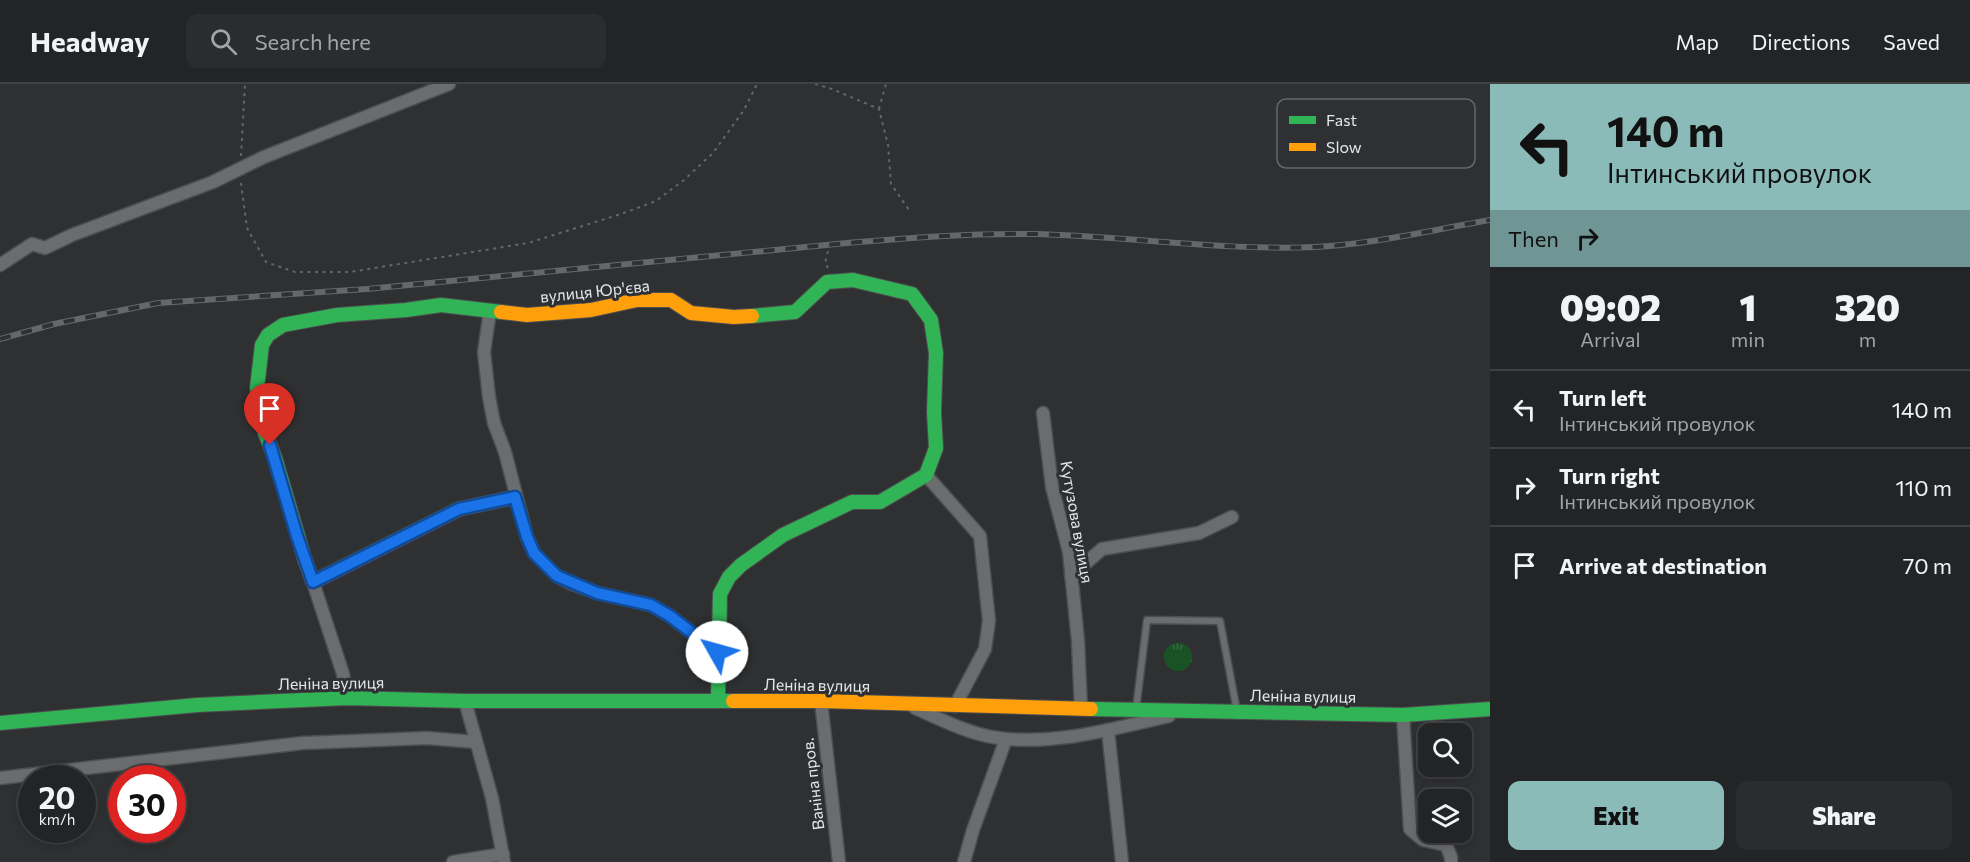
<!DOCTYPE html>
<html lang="en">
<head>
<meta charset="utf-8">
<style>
  body { margin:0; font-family:Commissioner,sans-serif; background:#2b2c2e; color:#f1f3f6; height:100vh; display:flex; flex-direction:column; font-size:22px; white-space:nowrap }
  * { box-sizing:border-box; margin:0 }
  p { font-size:20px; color:#a3a4a7 }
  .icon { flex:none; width:33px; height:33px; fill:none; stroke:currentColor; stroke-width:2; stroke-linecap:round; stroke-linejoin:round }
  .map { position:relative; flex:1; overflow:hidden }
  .side { display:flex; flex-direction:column; background:#232426; width:480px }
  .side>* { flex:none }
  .top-card { background:#8bbbb9; color:#111; overflow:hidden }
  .tools { position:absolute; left:1418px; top:639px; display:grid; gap:12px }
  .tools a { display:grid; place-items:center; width:54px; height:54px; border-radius:12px; background:#232426; box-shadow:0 3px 9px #0003,0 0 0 2px #404143; font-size:30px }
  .speed { position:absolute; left:18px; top:681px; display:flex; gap:12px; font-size:30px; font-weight:700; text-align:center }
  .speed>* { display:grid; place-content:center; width:78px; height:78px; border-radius:50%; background:#232426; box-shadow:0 3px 9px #0003,0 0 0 2px #404143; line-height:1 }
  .speed small { font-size:15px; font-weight:400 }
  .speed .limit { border:9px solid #d22; background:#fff; color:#111 }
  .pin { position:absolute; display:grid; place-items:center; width:51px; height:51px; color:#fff; margin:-62px -26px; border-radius:50% 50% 50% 0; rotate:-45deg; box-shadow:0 0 6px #0007 }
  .pin .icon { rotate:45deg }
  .me { position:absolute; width:66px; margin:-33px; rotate:308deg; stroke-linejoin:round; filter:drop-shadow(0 0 4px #0008) }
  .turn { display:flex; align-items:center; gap:21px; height:126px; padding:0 18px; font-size:27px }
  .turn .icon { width:78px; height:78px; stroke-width:2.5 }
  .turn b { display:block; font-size:42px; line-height:51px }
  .then { display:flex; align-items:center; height:57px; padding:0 18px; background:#0003; gap:12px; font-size:22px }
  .eta { display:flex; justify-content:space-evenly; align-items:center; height:102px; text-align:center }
  .eta b { font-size:36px; font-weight:800; line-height:42px }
  .action { display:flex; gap:12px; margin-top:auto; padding:12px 18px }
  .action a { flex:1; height:69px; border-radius:12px; background:#8bbbb9; color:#111; font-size:24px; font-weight:800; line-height:69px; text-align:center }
  .action a+a { background:#2b2c2e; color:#f1f3f6 }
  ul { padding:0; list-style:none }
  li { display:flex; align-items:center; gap:18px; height:78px; padding:0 18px; border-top:2px solid #404143 }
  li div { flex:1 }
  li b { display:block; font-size:22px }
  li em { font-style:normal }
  header { display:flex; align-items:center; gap:36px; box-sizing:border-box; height:84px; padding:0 30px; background:#232426; border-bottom:2px solid #404143 }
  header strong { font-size:28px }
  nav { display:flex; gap:33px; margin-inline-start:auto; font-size:21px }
  .search { width:420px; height:54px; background:#2b2c2e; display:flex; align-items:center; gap:15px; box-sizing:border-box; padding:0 21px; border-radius:12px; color:#a3a4a7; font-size:22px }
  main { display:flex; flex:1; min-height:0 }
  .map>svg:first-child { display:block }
  .grass { fill:url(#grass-tufts) }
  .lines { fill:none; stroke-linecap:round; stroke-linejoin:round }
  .lane-casing { stroke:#4d4e4f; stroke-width:9 }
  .street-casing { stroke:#4d4e4f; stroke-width:15 }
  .fast-casing { stroke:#4d4e4f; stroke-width:16 }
  .slow-casing { stroke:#4d4e4f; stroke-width:16 }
  .path { stroke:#656667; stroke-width:2; stroke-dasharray:3 4.5; stroke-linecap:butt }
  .lane { stroke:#6b6c6e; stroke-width:6 }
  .street { stroke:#6b6c6e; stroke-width:12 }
  .fast { stroke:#30b455; stroke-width:14 }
  .slow { stroke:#ff9f0a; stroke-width:14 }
  .rail-casing { stroke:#666769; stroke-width:6 }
  .rail { stroke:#2e3033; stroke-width:4; stroke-dasharray:11; stroke-linecap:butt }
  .route-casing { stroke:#114b97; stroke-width:15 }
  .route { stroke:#1a73e8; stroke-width:10 }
  .labels { text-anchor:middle; stroke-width:6; stroke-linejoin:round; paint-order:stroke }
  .street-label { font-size:16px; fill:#e5e6e8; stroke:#2e3033 }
  .key { fill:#2e3033; stroke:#656769; stroke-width:1.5 }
  .key-label { font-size:16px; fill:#e5e6e8 }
</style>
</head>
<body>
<header>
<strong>Headway</strong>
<div class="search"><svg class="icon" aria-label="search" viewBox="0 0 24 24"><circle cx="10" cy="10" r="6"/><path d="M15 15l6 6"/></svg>Search here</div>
<nav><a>Map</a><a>Directions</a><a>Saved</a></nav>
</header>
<main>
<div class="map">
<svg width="1490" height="778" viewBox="0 0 1490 778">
  <defs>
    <pattern id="grass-tufts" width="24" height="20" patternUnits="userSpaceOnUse" patternTransform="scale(1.5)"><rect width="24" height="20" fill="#195225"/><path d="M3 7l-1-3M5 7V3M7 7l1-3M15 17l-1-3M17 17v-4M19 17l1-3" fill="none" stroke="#3a6b45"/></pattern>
  </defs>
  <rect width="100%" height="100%" fill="#2f3032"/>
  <circle class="grass" cx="1178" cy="573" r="14"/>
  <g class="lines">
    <g class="lane-casing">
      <path id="lane" d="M 1136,625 L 1147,536 L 1220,537 L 1237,627"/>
    </g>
    <g class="street-casing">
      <g id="street">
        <path d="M 0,181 L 32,160 L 45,164 L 72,151 L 213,98 L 264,73 L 449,0"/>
        <path d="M 490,227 L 484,268 L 489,313 L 494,339 L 505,368 L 527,453 L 534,469 L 557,492 L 570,499 L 597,509 L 651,521 L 670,532 L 717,568"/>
        <path d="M 1043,329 L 1052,403 L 1069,468 L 1078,557 L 1081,625"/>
        <path d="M 926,391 L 980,452 L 989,537 L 985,565 L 955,622"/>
        <path d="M 1071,492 L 1102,465 L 1199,449 L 1232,433"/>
        <path d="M 313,498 L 343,590 L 347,614"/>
        <path d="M 465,617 L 492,714 L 504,778"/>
        <path d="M 821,617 L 839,778"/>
        <path d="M 915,624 C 940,635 965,648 992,653 C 1050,663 1112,645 1169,632"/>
        <path d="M 1403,631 L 1410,745 L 1423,756 L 1446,761 L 1451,773 L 1451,778"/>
        <path d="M 1108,646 L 1122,778"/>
        <path d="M 0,694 L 303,659 L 427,654 L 476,658"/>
        <path d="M 453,778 L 503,770"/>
        <path d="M 964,778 L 973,746 L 1006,655"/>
      </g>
    </g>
    <g class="fast-casing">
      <g id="fast">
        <path d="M 305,476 L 275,374 L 265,349 L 257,304 L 262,261 L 268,251 L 283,241 L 337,231 L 406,226 L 441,221 L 501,228"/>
        <path d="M 718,616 L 720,510 L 729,493 L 741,481 L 783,451 L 852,418 L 880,418 L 926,391 L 936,364 L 934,328 L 936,269 L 931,236 L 912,210 L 853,196 L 827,198 L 795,228 L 752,232"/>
        <path d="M 1091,625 L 1403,631 L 1490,625"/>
        <path d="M 0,639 L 197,621 L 347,614 L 465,617 L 733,617"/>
      </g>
    </g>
    <g class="slow-casing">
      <g id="slow">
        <path d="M 501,228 L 527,231 L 591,226 L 637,216 L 671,216 L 691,229 L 734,233 L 752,232"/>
        <path d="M 305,476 L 313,498 L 459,425 L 515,413"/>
        <path d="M 733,617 L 821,617 L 1091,625"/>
      </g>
    </g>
    <g class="path">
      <path d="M 815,0 L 832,5 L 879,25 L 888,61 L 891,100 L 909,126"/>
      <path d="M 879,25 L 886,0"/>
      <path d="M 241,72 L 245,0"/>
      <path d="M 241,99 L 247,144 L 266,178 L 295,188 L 350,188 L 528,159 L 621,130 L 656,117 L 684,96 L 713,69 L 744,26 L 757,0"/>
      <path d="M 828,184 L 825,179 L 828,167"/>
    </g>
    <use href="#lane" class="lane"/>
    <use href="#street" class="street"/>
    <use href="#fast" class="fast"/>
    <use href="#slow" class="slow"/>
    <g class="rail-casing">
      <path id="rail" d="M 0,255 L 54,240 L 158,219 L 367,205 L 847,159 C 909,154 971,149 1033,150 C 1127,152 1221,167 1315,163 C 1374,160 1432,146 1490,136"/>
    </g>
    <use href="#rail" class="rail"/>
  </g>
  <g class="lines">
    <g class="route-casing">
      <path id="route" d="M 270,361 L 297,452 L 313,498 L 459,425 L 515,413 L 527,453 L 534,469 L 557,492 L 597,509 L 651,521 L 670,532 L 717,568"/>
    </g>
    <use href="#route" class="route"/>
  </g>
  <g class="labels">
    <g class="street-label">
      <text transform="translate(595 207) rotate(-6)" y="6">вулиця Юр'єва</text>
      <text transform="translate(1077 438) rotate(80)" y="6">Кутузова вулиця</text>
      <text transform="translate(331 599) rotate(-1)" y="6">Леніна вулиця</text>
      <text transform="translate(817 601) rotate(1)" y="6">Леніна вулиця</text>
      <text transform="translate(1303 612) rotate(1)" y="6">Леніна вулиця</text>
      <text transform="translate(813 700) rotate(-97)" y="6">Ваніна пров.</text>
    </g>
  </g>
  <rect x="1277" y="15" width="198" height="69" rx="9" class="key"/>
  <rect x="1289" y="32" width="27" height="8" fill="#30b455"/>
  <rect x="1289" y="59" width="27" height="8" fill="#ff9f0a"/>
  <g class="key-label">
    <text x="1326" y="42">Fast</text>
    <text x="1326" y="69">Slow</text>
  </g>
</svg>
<div class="tools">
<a><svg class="icon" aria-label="search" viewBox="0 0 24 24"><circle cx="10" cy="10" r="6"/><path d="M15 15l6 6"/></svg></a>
<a><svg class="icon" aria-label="layers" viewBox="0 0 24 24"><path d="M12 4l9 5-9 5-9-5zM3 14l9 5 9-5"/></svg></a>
</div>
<div class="speed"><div>20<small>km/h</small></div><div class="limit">30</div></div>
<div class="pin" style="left:270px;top:361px;background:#d93025"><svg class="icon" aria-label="arrive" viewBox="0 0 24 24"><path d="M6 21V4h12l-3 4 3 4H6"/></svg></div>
<svg class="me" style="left:717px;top:568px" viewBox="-20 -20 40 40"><circle r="19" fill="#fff"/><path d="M0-13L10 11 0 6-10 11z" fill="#1a73e8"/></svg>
</div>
<section class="side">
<div class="top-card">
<div class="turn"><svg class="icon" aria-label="left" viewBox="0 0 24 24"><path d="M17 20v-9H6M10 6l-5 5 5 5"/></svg><div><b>140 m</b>Інтинський провулок</div></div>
<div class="then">Then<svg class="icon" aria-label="right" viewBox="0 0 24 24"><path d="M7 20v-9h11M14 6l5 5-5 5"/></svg></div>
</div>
<div class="eta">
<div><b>09:02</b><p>Arrival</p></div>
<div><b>1</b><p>min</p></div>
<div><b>320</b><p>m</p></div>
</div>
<ul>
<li><svg class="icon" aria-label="left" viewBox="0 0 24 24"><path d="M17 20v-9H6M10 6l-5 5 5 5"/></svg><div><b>Turn left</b><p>Інтинський провулок</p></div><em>140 m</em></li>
<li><svg class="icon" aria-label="right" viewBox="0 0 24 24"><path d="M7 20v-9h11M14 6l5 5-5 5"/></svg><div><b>Turn right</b><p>Інтинський провулок</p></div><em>110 m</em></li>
<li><svg class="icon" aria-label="arrive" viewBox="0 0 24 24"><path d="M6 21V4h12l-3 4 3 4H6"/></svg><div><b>Arrive at destination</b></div><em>70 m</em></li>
</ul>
<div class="action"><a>Exit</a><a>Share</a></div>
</section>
</main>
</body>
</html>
